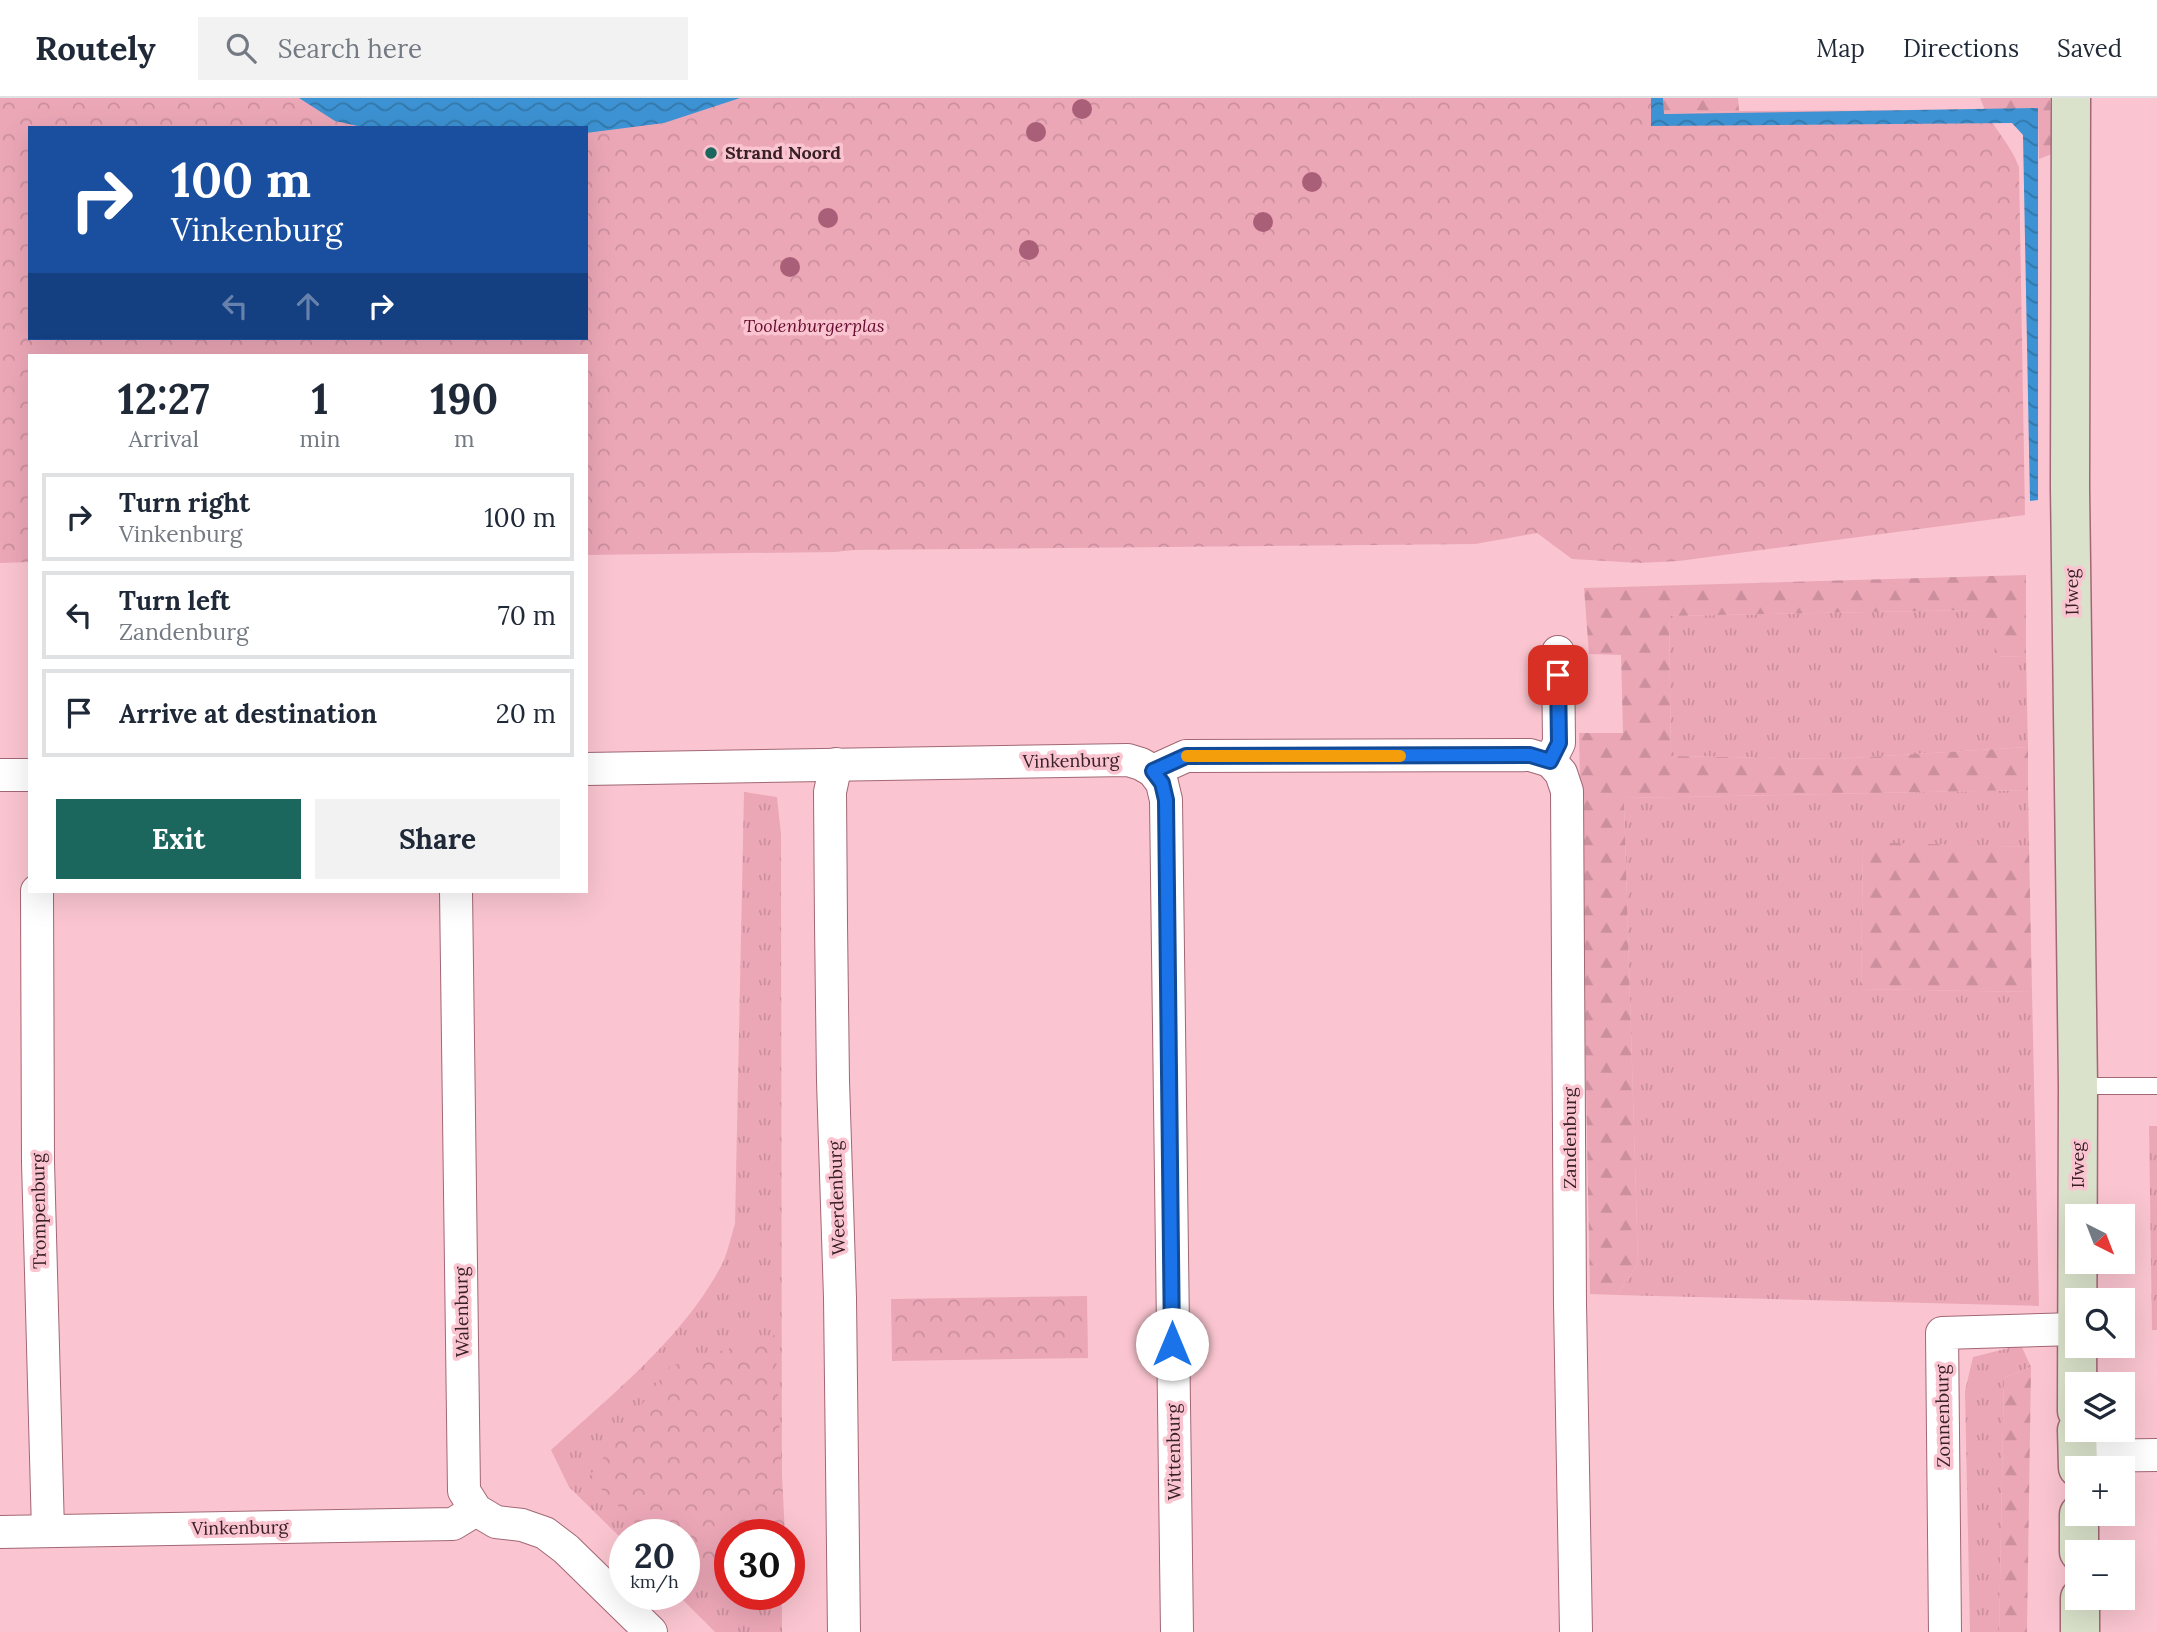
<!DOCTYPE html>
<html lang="en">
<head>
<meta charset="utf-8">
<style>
  body { margin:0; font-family:Lora,serif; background:#f2f2f3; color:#1f2937; height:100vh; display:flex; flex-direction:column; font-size:26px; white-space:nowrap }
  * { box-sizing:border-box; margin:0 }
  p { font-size:23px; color:#747a83 }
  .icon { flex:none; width:38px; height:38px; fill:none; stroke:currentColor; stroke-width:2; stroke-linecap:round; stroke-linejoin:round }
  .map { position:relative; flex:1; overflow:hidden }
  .details { position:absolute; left:28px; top:256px; width:560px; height:539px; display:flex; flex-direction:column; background:#fff; border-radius:0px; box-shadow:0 7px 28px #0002 }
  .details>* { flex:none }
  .guide { position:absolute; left:28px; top:28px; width:560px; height:214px; border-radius:0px; box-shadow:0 7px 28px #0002; background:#1a4fa0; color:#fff; overflow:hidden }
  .needle { width:46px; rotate:138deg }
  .controls { position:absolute; left:2065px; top:1106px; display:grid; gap:14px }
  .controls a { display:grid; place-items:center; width:70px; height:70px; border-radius:0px; background:#fff; box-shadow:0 7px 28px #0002; font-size:35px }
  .speed { position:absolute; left:609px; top:1421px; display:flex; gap:14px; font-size:35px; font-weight:700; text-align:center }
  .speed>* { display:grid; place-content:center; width:91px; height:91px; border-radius:50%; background:#fff; box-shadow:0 7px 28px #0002; line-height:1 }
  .speed small { font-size:18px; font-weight:400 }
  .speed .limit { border:10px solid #d22; background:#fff; color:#111 }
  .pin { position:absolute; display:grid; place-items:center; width:60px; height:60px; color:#fff; margin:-30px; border-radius:14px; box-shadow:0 4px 10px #0006 }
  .me { position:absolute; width:77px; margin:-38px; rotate:0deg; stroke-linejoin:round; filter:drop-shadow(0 0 5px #0008) }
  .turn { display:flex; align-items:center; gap:24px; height:147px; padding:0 28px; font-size:32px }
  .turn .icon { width:91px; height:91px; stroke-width:2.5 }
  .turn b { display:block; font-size:49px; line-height:60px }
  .lanes { display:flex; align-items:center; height:66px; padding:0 28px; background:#0003; justify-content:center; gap:35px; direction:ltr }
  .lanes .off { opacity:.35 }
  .eta { display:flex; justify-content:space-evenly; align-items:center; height:119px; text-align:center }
  .eta b { font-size:42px; font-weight:700; line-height:49px }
  .primary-button { display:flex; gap:14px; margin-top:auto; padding:14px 28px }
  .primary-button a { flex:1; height:80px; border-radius:0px; background:#1b665d; color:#fff; font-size:28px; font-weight:700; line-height:80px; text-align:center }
  .primary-button a+a { background:#f2f2f3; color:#1f2937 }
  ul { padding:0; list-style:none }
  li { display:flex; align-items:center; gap:21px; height:88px; margin:0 14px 10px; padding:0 14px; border:4px solid #e0e1e3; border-radius:0px }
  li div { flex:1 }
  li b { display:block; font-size:26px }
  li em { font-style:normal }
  header { display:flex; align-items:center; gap:42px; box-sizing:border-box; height:98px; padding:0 35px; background:#fff; border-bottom:2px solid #e0e1e3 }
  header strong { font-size:33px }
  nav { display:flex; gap:38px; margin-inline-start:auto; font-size:24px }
  .search { width:490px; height:63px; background:#f2f2f3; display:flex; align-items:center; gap:18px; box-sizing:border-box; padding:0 24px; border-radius:0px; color:#747a83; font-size:26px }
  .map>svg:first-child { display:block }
  .grass { fill:url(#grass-tufts) }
  .forest { fill:url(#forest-firs) }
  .park { fill:url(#park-crowns); fill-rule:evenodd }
  .water { fill:url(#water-waves) }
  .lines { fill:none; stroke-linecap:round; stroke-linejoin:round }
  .lane-casing { stroke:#a26775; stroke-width:18 }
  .street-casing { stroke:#a26775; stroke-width:34 }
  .secondary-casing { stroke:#a26775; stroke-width:41 }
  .lane { stroke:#fff; stroke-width:16 }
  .street { stroke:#fff; stroke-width:32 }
  .secondary { stroke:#dae2cb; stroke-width:38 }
  .tree { fill:#a95f77 }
  .route-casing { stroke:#114b97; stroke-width:18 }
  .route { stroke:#1a73e8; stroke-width:12 }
  .slow { stroke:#f59e0b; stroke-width:12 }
  .poi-dot { fill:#1b665d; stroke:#fac5d0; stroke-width:2.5 }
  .labels { text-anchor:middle; stroke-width:7; stroke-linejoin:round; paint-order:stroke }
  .poi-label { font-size:18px; font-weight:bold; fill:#382026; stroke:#fac5d0; text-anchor:start }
  .park-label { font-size:18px; font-style:italic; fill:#660b2f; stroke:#fac5d0 }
  .street-label { font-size:18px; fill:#382026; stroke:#fac5d0 }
</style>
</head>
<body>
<header>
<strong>Routely</strong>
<div class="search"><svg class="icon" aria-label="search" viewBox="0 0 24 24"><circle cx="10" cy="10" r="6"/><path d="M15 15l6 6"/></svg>Search here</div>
<nav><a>Map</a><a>Directions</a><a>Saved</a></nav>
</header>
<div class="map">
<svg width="2157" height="1534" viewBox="0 0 2157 1534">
  <defs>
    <pattern id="grass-tufts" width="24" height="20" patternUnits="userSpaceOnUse" patternTransform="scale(1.75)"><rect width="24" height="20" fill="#eca7b7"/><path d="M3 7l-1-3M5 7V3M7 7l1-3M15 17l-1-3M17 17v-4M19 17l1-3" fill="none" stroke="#cb8f9d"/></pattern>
    <pattern id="forest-firs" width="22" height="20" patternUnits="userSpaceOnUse" patternTransform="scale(1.75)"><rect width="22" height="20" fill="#eca7b7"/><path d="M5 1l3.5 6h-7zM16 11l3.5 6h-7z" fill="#cb8f9d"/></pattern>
    <pattern id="park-crowns" width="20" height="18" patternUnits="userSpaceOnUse" patternTransform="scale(1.75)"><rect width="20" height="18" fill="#eca7b7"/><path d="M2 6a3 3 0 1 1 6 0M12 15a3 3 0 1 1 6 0" fill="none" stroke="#cb8f9d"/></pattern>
    <pattern id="water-waves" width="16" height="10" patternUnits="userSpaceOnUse" patternTransform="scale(1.75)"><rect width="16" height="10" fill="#3c92d2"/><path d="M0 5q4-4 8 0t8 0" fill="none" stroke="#37a"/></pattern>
  </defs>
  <rect width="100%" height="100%" fill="#fac5d0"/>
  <g class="grass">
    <path d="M 1975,512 L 1994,530 L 1995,559 L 2026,558 L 2028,649 L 1835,661 L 1671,658 L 1669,518 Z"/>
    <path d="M 2028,692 L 2029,749 L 1863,745 L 1861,891 L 2032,894 L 2039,1208 L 1617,1197 L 1638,1166 L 1624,700 Z"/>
    <path d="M 744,694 L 777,699 L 781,736 L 782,1437 L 730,1437 L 730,1496 L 782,1496 L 782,1534 L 715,1534 L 677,1496 L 684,1496 L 684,1437 L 625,1437 L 625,1444 L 569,1389 L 551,1352 C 611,1297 679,1244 719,1172 C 727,1159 730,1141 735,1126 Z"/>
    <path d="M 2149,1028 L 2157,1028 L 2157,1232 L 2152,1232 Z"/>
    <path d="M 2021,1247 L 2031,1269 L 2004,1280 L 1999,1534 L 1970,1534 L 1965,1293 L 1973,1259 Z"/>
  </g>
  <g class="forest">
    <path d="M 1663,0 L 1738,0 L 1739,13 L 1663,16 Z"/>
    <path d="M 1980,0 L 2050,0 L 2052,56 L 2039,61 L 2038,10 L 1985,12 Z"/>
    <path d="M 2026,477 L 2026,558 L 1995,559 L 1993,530 L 1975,531 L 1975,512 L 1669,518 L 1671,658 L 1835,661 L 2028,649 L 2028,692 L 1624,700 L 1638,1166 L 1617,1197 L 1590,1196 L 1579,635 L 1623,635 L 1621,557 L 1589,556 L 1584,490 Z"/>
    <path d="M 1863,744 L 2029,749 L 2032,894 L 1861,891 Z"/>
    <path d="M 2031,1269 L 2027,1534 L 1999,1534 L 2004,1280 Z"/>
  </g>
  <g class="park">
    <path d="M 0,0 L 1663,0 L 1664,16 L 1739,13 L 1985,12 C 1996,33 2010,46 2019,69 L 2025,417 L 1679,463 L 1639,465 L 1572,461 L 1537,435 L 1475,446 L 854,452 L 835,454 L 586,457 L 586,257 L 30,257 L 30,464 L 0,465 ZM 30,30 L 586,30 L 586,240 L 30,240 Z"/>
    <path d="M 1087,1198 L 1088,1260 L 892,1263 L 891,1201 Z"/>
    <path d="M 775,1237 L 785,1437 L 730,1437 L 730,1478 L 694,1483 L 684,1473 L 684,1437 L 647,1437 L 589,1379 L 670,1268 Z"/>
  </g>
  <g class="water">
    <path d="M 299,0 L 740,0 L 664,25 L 586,35 L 586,30 L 367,30 L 335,23 Z"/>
    <path d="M 1651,0 L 1663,0 L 1664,16 L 2038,10 L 2038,402 L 2030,403 L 2023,37 L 2012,25 L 1651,28 Z"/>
  </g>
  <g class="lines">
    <g class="lane-casing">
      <path id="lane" d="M 2078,988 L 2157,988"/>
    </g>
    <g class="street-casing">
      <g id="street">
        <path d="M 1558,554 L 1559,645 L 1550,663 L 1561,675 L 1567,693 L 1570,1206 L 1576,1534"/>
        <path d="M 836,666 L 830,694 L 831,826 L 833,983 L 840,1200 L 844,1534"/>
        <path d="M 586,671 L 1128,662 L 1141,666 L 1153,673 L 1186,658 L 1530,657 L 1550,663"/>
        <path d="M 1153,673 L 1162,685 L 1166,702 L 1177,1534"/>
        <path d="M 0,677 L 30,677"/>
        <path d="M 37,793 L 38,1064 L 48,1433"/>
        <path d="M 456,793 L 464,1393 L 476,1412 L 496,1424 L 522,1427 L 545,1435 L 566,1451 L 651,1534"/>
        <path d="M 2078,1358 L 2157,1357"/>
        <path d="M 0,1434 L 453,1426 L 476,1412"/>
        <path d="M 1945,1534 L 1942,1235 L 2076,1231"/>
      </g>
    </g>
    <g class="secondary-casing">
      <g id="secondary">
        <path d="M 2071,0 L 2070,390 L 2078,988 L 2077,1313"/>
        <path d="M 2077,1332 L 2078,1370"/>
        <path d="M 2079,1416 L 2079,1454"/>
        <path d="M 2080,1500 L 2080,1534"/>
      </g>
    </g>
    <use href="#lane" class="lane"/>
    <use href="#street" class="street"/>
    <use href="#secondary" class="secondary"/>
  </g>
  <g class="tree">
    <circle cx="1082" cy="11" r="10"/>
    <circle cx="1036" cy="34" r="10"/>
    <circle cx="1312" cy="84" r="10"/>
    <circle cx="828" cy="120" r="10"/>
    <circle cx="1263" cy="124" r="10"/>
    <circle cx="1029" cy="152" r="10"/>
    <circle cx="790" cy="169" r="10"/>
  </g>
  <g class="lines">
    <g class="route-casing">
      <path id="route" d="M 1172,1246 L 1166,702 L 1162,685 L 1153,673 L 1186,658 L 1530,657 L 1550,663 L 1559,645 L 1558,577"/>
    </g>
    <use href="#route" class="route"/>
    <path class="slow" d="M 1187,658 L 1400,658"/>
  </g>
  <circle class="poi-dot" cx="711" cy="55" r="7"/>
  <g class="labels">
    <g class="poi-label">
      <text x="725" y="61">Strand Noord</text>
    </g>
    <g class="park-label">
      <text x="814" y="234">Toolenburgerplas</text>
    </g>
    <g class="street-label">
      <text transform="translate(2072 494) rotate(-91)" y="6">IJweg</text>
      <text transform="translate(1071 663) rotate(-1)" y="6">Vinkenburg</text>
      <text transform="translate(1570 1040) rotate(-90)" y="6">Zandenburg</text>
      <text transform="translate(2078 1067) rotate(-90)" y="6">IJweg</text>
      <text transform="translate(837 1100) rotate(-92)" y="6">Weerdenburg</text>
      <text transform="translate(39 1113) rotate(-91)" y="6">Trompenburg</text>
      <text transform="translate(462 1214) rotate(-91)" y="6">Walenburg</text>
      <text transform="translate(1943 1318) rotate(-91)" y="6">Zonnenburg</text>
      <text transform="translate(1174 1354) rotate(-91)" y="6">Wittenburg</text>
      <text transform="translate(240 1430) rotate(-1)" y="6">Vinkenburg</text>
    </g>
  </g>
</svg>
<div class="controls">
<a><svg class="needle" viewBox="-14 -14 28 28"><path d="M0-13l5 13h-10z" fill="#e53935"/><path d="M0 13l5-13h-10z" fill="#747a83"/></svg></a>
<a><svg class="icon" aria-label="search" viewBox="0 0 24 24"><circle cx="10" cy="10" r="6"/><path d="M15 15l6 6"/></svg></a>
<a><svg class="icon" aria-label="layers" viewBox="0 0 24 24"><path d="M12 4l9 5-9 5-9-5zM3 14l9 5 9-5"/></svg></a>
<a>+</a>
<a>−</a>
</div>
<div class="speed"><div>20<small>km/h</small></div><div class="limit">30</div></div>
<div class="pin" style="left:1558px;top:577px;background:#d93025"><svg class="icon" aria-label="arrive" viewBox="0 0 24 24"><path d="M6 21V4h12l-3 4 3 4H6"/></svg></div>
<svg class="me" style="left:1172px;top:1246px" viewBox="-20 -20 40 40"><circle r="19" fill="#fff"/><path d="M0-13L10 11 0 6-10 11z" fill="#1a73e8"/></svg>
<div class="guide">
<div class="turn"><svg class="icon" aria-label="right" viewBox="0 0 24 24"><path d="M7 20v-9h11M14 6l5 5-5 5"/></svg><div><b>100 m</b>Vinkenburg</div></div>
<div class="lanes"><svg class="icon off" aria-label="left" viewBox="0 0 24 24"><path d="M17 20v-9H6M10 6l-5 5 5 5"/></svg><svg class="icon off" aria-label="ahead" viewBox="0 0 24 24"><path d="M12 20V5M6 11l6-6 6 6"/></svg><svg class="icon" aria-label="right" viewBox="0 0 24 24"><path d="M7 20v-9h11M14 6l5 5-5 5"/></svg></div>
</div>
<section class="details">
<div class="eta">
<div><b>12:27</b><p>Arrival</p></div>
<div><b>1</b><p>min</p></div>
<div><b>190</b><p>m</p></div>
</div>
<ul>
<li><svg class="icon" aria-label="right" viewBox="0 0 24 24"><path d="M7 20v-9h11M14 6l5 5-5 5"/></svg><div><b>Turn right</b><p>Vinkenburg</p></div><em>100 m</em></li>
<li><svg class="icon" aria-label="left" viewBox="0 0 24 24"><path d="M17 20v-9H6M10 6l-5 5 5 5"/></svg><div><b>Turn left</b><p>Zandenburg</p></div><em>70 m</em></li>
<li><svg class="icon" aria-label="arrive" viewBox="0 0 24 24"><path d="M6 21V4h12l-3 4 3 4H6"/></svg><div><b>Arrive at destination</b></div><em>20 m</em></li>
</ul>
<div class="primary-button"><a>Exit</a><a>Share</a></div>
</section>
</div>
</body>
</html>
